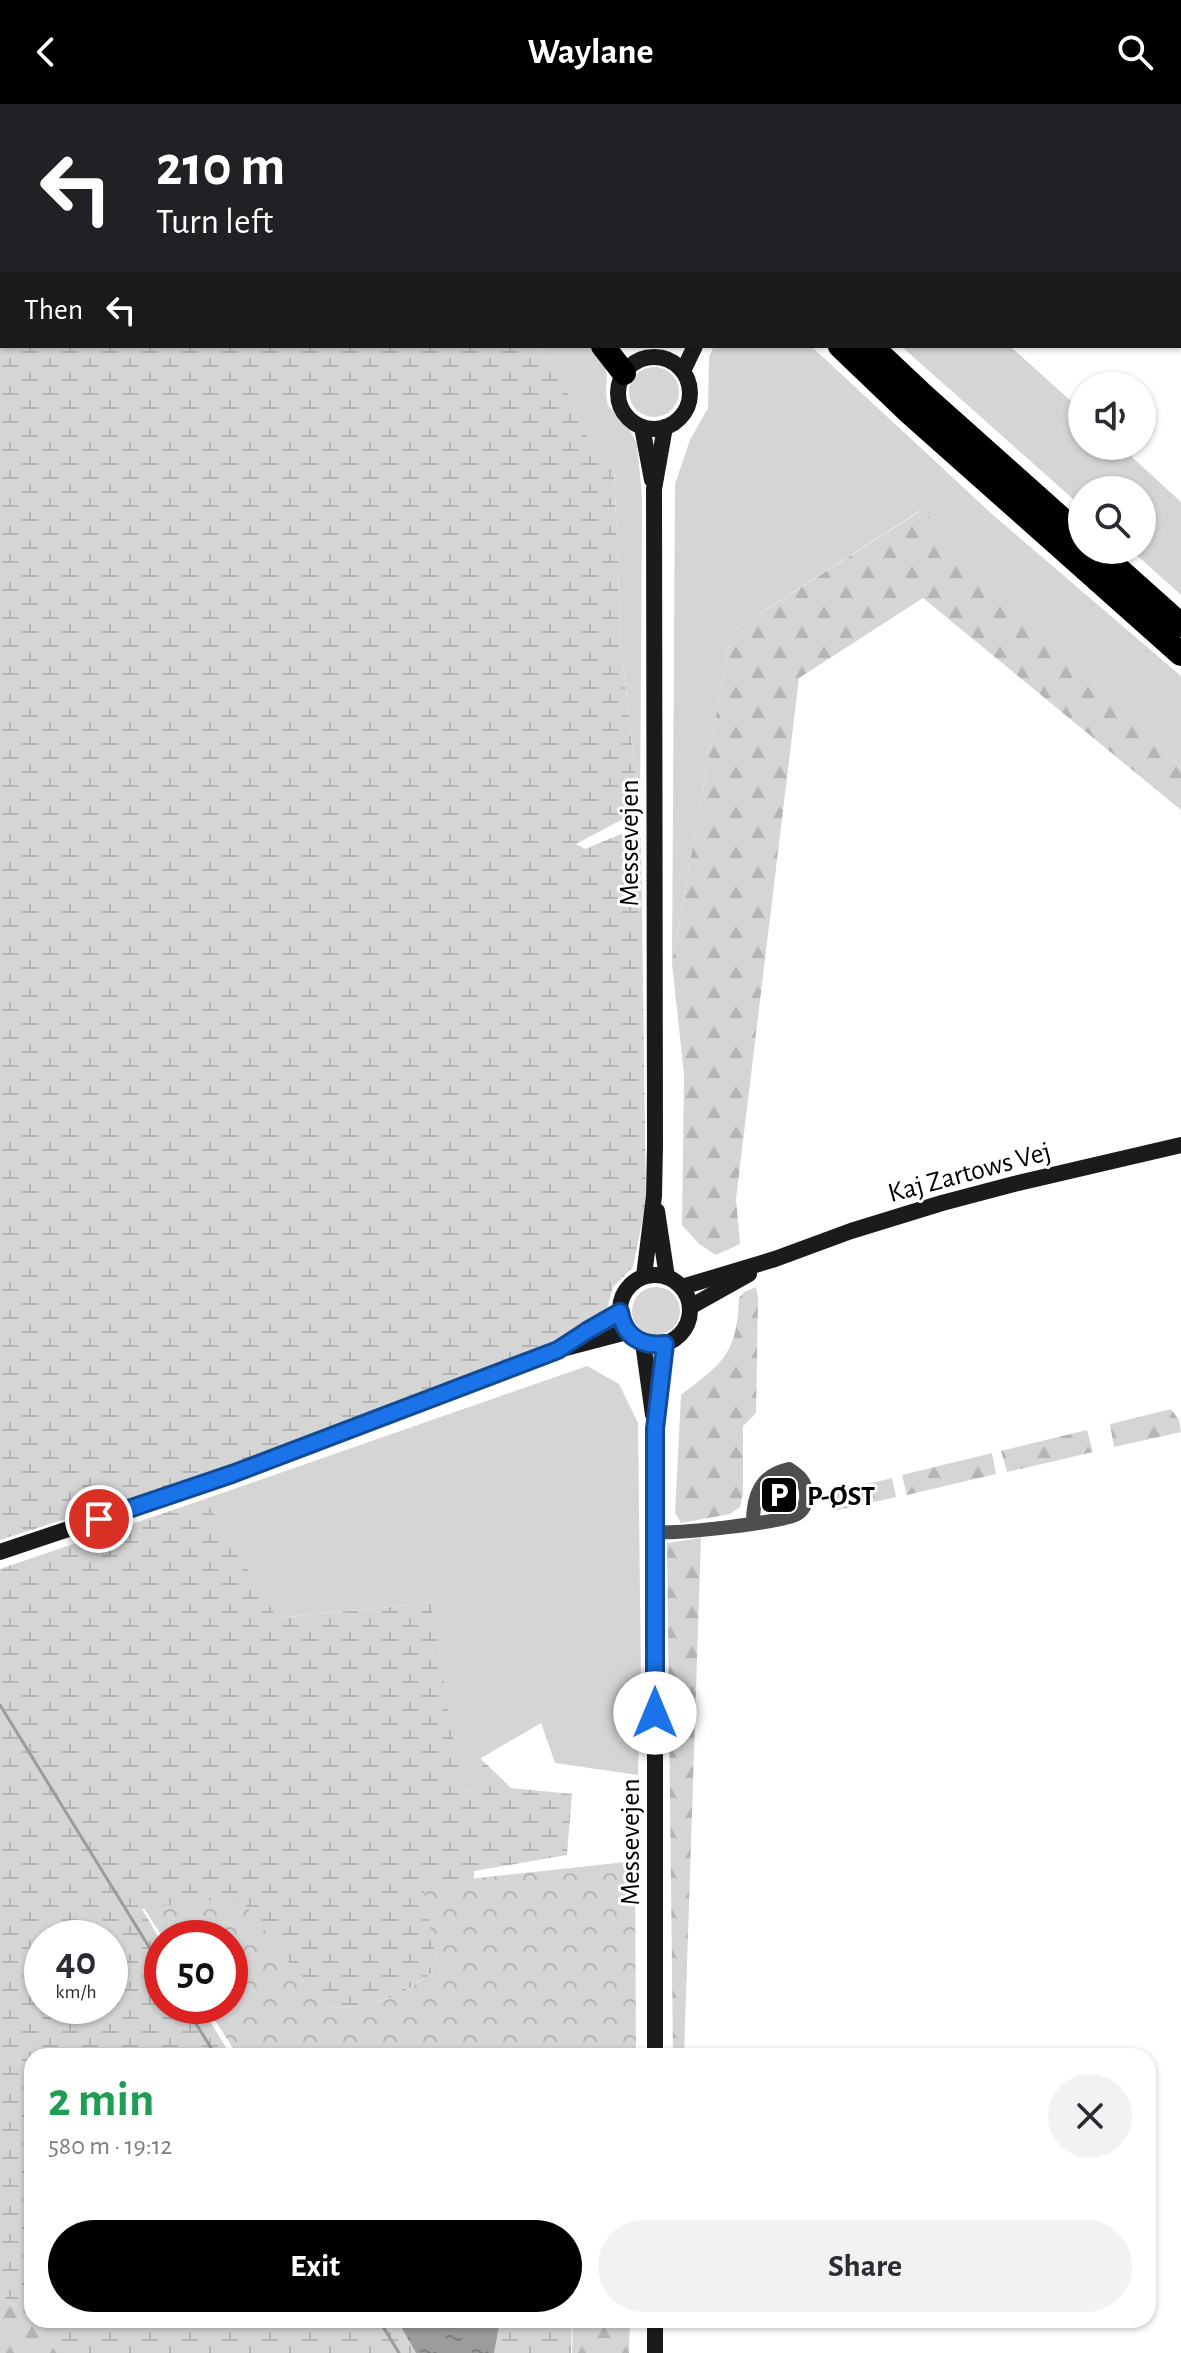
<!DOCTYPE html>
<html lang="en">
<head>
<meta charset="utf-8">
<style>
  body { margin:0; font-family:"Alegreya Sans",sans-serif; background:#f2f2f3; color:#2b2b33; height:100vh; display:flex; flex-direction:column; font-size:30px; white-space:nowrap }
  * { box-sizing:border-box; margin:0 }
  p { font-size:26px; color:#7c7c81 }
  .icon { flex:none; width:44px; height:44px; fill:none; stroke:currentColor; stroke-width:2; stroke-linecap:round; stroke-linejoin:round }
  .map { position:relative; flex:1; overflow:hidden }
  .sheet { position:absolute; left:24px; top:1944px; width:1132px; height:280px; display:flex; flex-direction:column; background:#fff; border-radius:24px; box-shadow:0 2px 6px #0004 }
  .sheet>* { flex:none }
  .top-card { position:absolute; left:0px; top:0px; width:1182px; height:244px; box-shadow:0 2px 6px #0004; background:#202124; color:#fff; overflow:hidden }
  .buttons { position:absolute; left:1068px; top:268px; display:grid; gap:16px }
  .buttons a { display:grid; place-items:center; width:88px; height:88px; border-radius:50%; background:#fff; box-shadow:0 2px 6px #0004; font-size:40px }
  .speed { position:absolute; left:24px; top:1816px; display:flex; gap:16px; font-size:40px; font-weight:700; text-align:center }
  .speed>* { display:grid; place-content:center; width:104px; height:104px; border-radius:50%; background:#fff; box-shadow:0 2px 6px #0004; line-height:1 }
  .speed small { font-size:20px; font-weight:400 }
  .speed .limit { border:12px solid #d22; background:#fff; color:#111 }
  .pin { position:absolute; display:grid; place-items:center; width:68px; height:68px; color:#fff; margin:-34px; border:4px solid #fff; border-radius:50%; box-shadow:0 2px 8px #0007 }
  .me { position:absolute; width:88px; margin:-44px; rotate:0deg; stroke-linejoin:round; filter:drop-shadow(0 0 6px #0008) }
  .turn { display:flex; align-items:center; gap:28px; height:168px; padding:0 24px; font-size:36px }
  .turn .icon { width:104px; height:104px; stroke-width:2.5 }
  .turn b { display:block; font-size:56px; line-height:68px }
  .then { display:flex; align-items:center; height:76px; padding:0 24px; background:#0003; gap:16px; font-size:30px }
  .round { display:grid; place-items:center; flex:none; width:84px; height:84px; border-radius:42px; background:#f2f2f3 }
  .overview { display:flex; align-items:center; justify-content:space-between; height:136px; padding:0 24px }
  h1 { font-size:48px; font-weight:700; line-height:60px; color:#1e9e55 }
  .button { display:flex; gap:16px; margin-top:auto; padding:16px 24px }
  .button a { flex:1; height:92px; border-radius:48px; background:#000; color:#fff; font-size:32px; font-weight:700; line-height:92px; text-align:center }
  .button a+a { background:#f2f2f3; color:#2b2b33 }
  header { display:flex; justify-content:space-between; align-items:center; height:104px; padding:0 24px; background:#000; color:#fff; font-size:36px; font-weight:700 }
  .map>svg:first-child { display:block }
  .green { fill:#d5d5d5 }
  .forest { fill:url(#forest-firs) }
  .wetland { fill:url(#wetland-marsh); fill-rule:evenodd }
  .park { fill:url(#park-crowns) }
  .water { fill:url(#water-ripples) }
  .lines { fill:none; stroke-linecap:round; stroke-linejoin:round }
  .stream { stroke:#9c9c9c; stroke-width:3 }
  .street { stroke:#4e4e4e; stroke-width:14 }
  .secondary { stroke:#1b1b1b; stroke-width:16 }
  .highway { stroke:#000; stroke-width:24 }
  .route-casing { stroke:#114b97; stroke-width:20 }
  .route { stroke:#1a73e8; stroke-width:14 }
  .labels { text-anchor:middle; stroke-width:6; stroke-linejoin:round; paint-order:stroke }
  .street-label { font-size:28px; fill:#000; stroke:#fff }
  .poi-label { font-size:28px; font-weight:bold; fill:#000; stroke:#fff; text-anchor:start }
</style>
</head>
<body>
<header><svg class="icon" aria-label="back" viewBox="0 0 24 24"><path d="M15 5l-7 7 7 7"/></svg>Waylane<svg class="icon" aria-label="search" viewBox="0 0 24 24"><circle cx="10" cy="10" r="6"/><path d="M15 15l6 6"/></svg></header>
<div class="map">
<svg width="1181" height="2249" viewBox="0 0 1181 2249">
  <defs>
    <pattern id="forest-firs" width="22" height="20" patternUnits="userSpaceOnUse" patternTransform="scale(2)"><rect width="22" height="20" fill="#d5d5d5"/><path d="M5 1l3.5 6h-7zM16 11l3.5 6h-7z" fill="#b5b5b5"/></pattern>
    <pattern id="wetland-marsh" width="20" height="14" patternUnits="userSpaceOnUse" patternTransform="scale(2)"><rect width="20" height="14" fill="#d5d5d5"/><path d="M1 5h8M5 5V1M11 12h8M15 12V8" fill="none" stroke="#b5b5b5"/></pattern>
    <pattern id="park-crowns" width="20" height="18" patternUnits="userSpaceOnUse" patternTransform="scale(2)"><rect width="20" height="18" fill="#d5d5d5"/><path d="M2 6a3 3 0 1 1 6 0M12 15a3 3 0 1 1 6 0" fill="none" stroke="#b5b5b5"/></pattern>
    <pattern id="water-ripples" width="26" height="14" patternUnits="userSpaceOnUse" patternTransform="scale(2)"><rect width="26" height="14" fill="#9c9c9c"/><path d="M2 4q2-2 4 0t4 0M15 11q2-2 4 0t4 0" fill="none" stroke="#7d7d7d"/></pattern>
  </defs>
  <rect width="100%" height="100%" fill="#fff"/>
  <g class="green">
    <path d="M 537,242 L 593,242 L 604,259 L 607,271 L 606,289 L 608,302 L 628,323 L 637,340 L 642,393 L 640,713 L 621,540 L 614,364 L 582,326 L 566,284 Z"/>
    <path d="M 714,242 L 811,242 L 993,411 L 1181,572 L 1181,664 L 921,406 L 731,528 L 672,859 L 675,380 L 690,336 L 708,304 L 709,253 Z"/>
    <path d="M 901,242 L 1010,242 L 1082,307 L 1082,342 L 1120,342 L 1181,398 L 1181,491 L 1131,446 L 1142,446 L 1142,386 L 1082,386 L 1082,403 Z"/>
    <circle cx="654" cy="288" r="25"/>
    <circle cx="656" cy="1207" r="24"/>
    <path d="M 587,1262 L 619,1280 L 638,1319 L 641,1577 L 638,1671 L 555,1659 L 541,1619 L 481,1654 L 481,1684 L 461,1688 L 431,1499 L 276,1514 L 205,1395 Z"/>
  </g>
  <g class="forest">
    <path d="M 922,406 L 1181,664 L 1181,706 L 923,494 L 799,574 L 736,1095 L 740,1140 L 716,1151 L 699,1140 L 682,1121 L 684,970 L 672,859 L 731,528 Z"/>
    <path d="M 756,1183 L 758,1194 L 756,1309 L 743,1322 L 743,1389 L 740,1403 L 730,1410 L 681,1419 L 675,1409 L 681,1291 C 723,1259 737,1250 739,1194 L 744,1188 Z"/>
    <path d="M 1171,1305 L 1179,1316 L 1181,1328 L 1114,1343 L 1110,1320 Z"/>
    <path d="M 1087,1326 L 1093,1348 L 1007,1368 L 1001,1347 Z"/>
    <path d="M 992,1349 L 996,1370 L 907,1391 L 902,1371 Z"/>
    <path d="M 892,1374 L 896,1393 L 834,1407 L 830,1389 Z"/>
    <path d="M 701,1434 L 684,1952 L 673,1952 L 667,1439 Z"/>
    <path d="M 0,2190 L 36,2219 L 57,2249 L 0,2249 Z"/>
    <path d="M 573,2216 L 630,2216 L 629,2249 L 572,2249 Z"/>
  </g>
  <g class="wetland">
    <path d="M 2,205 L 2,242 L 537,242 L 566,284 L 582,326 L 614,364 L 621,540 L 640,713 L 621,716 L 576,740 L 585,745 L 621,730 L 641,734 L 646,1098 L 633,1163 L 613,1183 L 606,1208 L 560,1235 L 259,1353 L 0,1436 L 0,206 Z"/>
    <path d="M 205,1395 L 277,1514 L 431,1499 L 462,1688 L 481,1684 L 480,1654 L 511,1684 L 572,1690 L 567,1751 L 474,1767 L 474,1775 L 424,1780 L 437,1864 C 417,1882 389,1898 362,1902 C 349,1904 336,1903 323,1903 L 239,1794 L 142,1805 L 162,1839 L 162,1902 L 201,1902 L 231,1952 L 32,1952 L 32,2216 L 397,2216 L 416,2249 L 57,2249 L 36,2219 L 0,2190 L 0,1465 ZM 42,1834 L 110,1834 L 110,1902 L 42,1902 Z"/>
    <path d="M 500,2216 L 572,2216 L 571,2249 L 494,2249 Z"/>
  </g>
  <path class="park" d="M 635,1757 L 636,1952 L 238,1952 L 206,1902 L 230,1902 L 230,1834 L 163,1834 L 144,1804 L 239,1793 L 323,1903 C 335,1903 349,1904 362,1902 C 389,1898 417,1882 437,1864 L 423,1780 Z"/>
  <path class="water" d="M 397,2216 L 500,2216 L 500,2217 L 494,2249 L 416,2249 Z"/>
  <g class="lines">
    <g class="stream">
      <path d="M 324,0 L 326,2"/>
      <path d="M 0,1601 L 162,1864"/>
      <path d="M 185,1902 L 216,1952"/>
      <path d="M 379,2216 L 399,2249"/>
    </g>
    <g class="street">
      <path d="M 1077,2 L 1078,0"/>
      <path d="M 1180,158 L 1181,158"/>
      <path d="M 0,176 L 2,174"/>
      <path d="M 656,1428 C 677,1430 780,1419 797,1410 C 805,1405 807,1397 806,1388 C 805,1376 798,1371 789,1365 C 760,1371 753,1392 753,1419"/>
    </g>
    <g class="secondary">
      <path d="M 851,2 L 852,0"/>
      <circle cx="654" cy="289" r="36"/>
      <path d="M 683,267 L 695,242"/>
      <path d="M 642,323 L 652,376"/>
      <path d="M 657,1107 L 667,1173"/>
      <circle cx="655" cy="1206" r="35"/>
      <path d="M 644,1172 L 654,1092 L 655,1042 L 654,385 L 665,323"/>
      <path d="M 682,1183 L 775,1155 L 851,1127 L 942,1099 L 1014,1080 L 1181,1041"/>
      <path d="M 690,1203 L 749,1170"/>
      <path d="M 643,1239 L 653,1311"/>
      <path d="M 566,1241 L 620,1208"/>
      <path d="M 0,1448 L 232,1370 L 558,1246 L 627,1228"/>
      <path d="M 655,1952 L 655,1325 L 665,1240"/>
      <path d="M 655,2249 L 655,2216"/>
    </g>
    <g class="highway">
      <path d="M 487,0 L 488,2"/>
      <path d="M 603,0 L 605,2"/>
      <path d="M 633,0 L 635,2"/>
      <path d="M 759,0 L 761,2"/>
      <path d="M 603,242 L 624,269"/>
      <path d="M 840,242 L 910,309 L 1181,550"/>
      <path d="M 871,242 L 924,292 L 1082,433"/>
      <path d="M 1097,446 L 1181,521"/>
    </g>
  </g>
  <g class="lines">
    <g class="route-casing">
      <path id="route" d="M 99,1415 L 232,1370 L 558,1246 L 587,1227 L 620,1208 C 624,1232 641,1243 665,1240 L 655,1325 L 655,1609"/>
    </g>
    <use href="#route" class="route"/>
  </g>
  <defs>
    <g id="parking-square" transform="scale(2)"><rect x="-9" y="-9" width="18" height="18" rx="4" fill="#000" stroke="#fff"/><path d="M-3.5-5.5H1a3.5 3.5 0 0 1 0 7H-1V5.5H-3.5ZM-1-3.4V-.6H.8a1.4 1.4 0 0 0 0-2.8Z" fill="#fff"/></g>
  </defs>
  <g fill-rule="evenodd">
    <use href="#parking-square" x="779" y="1391"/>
  </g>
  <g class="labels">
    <g class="street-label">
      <text transform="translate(628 739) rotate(-90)" y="10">Messevejen</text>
      <text transform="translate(969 1067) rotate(-15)" y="10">Kaj Zartows Vej</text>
      <text transform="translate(629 1738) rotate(-90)" y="10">Messevejen</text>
    </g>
    <g class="poi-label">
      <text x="807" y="1401">P-ØST</text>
    </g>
  </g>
</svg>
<div class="buttons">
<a><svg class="icon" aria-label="sound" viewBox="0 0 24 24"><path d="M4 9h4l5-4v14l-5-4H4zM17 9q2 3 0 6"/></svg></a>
<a><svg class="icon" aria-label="search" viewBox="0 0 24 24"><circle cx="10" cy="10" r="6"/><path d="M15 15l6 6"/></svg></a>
</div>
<div class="speed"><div>40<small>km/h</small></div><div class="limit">50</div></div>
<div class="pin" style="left:99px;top:1415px;background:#d93025"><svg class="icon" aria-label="arrive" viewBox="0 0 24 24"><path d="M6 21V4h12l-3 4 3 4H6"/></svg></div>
<svg class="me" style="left:655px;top:1609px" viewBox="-20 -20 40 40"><circle r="19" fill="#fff"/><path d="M0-13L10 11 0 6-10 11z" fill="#1a73e8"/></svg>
<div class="top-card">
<div class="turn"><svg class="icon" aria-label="left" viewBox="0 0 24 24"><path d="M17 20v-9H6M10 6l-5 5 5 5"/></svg><div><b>210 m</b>Turn left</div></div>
<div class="then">Then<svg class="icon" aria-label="left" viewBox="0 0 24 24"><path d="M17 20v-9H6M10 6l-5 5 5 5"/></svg></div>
</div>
<section class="sheet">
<div class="overview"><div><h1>2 min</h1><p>580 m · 19:12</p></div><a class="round"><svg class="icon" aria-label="close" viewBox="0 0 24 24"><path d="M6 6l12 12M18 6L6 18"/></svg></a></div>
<div class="button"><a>Exit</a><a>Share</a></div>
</section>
</div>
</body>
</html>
